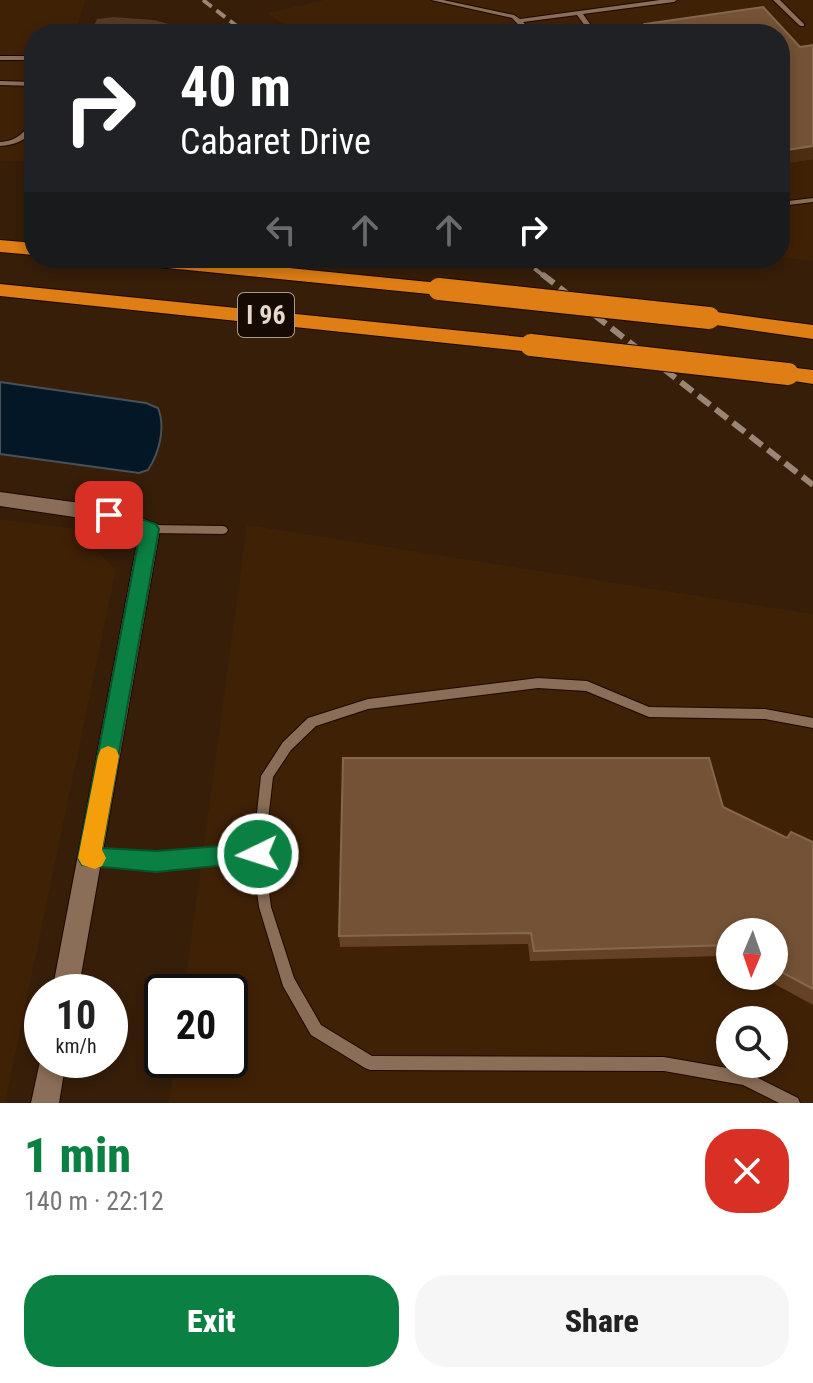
<!DOCTYPE html>
<html lang="en">
<head>
<meta charset="utf-8">
<style>
  body { margin:0; font-family:"Roboto Condensed",sans-serif; background:#f6f6f6; color:#222; height:100vh; display:flex; flex-direction:column; font-size:30px; white-space:nowrap }
  * { box-sizing:border-box; margin:0 }
  p { font-size:26px; color:#767676 }
  .icon { flex:none; width:44px; height:44px; fill:none; stroke:currentColor; stroke-width:2; stroke-linecap:round; stroke-linejoin:round }
  .map { position:relative; height:1103px; overflow:hidden }
  .drawer { display:flex; flex-direction:column; background:#fff; flex:1 }
  .drawer>* { flex:none }
  .guide { position:absolute; left:24px; top:24px; width:766px; height:244px; border-radius:32px; box-shadow:0 4px 12px #0003; background:#202124; color:#fff; overflow:hidden }
  .needle { width:52px; rotate:182deg }
  .tools { position:absolute; left:716px; top:918px; display:grid; gap:16px }
  .tools a { display:grid; place-items:center; width:72px; height:72px; border-radius:50%; background:#fff; box-shadow:0 4px 12px #0003; font-size:40px }
  .speed { position:absolute; left:24px; top:974px; display:flex; gap:16px; font-size:40px; font-weight:700; text-align:center }
  .speed>* { display:grid; place-content:center; width:104px; height:104px; border-radius:50%; background:#fff; box-shadow:0 4px 12px #0003; line-height:1 }
  .speed small { font-size:20px; font-weight:400 }
  .speed .limit { border:4px solid #111; border-radius:12px; background:#fff; color:#111 }
  .pin { position:absolute; display:grid; place-items:center; width:68px; height:68px; color:#fff; margin:-34px; border-radius:16px; box-shadow:0 4px 12px #0006 }
  .me { position:absolute; width:88px; margin:-44px; rotate:266deg; stroke-linejoin:round; filter:drop-shadow(0 0 6px #0008) }
  .turn { display:flex; align-items:center; gap:28px; height:168px; padding:0 24px; font-size:36px }
  .turn .icon { width:104px; height:104px; stroke-width:2.5 }
  .turn b { display:block; font-size:56px; line-height:68px }
  .lanes { display:flex; align-items:center; height:76px; padding:0 24px; background:#0003; justify-content:center; gap:40px; direction:ltr }
  .lanes .off { opacity:.35 }
  .round { display:grid; place-items:center; flex:none; width:84px; height:84px; border-radius:32px; background:#f6f6f6 }
  .overview { display:flex; align-items:center; justify-content:space-between; height:136px; padding:0 24px }
  h1 { font-size:48px; font-weight:800; line-height:60px; color:#0b8043 }
  .button { display:flex; gap:16px; margin-top:auto; padding:16px 24px }
  .button a { flex:1; height:92px; border-radius:32px; background:#0b8043; color:#fff; font-size:32px; font-weight:800; line-height:92px; text-align:center }
  .button a+a { background:#f6f6f6; color:#222 }
  .map>svg:first-child { display:block }
  .built { fill:#3f2106; fill-rule:evenodd }
  .green { fill:#543a25 }
  .water { fill:#031726; stroke:#485158; stroke-width:2 }
  .lines { fill:none; stroke-linecap:round; stroke-linejoin:round }
  .lane-casing { stroke:#1c0700; stroke-width:2 }
  .street-casing { stroke:#1c0700; stroke-width:2 }
  .highway-casing { stroke:#1c0700; stroke-width:2 }
  .lane { fill:#8b6e57; fill-rule:evenodd }
  .street { fill:#8b6e57; fill-rule:evenodd }
  .highway { fill:#de7e15; fill-rule:evenodd }
  .rail-far1 { stroke:#9a8676; stroke-width:4; stroke-dasharray:11 6; stroke-linecap:butt }
  .rail { stroke:#9a8676; stroke-width:6; stroke-dasharray:15 7; stroke-linecap:butt }
  .highway-bridge-casing { stroke:#1c0700; stroke-width:24; stroke-linecap:butt }
  .highway-bridge { stroke:#de7e15; stroke-width:22 }
  .wall { fill:#654225 }
  .shaded-wall { fill:#4c2d12 }
  .building { fill:#735236; stroke:#85674e; stroke-width:2 }
  .route { fill:#0b8043; stroke:#07532c; stroke-width:2 }
  .slow { fill:#f59e0b }
  .labels { text-anchor:middle; stroke-width:8; stroke-linejoin:round; paint-order:stroke }
  .shield { fill:#150b04; stroke:#a99a8f; stroke-width:2 }
  .shield-label { font-size:26px; font-weight:bold; fill:#e8d7cb }
</style>
</head>
<body>
<div class="map">
<svg width="813" height="1103" viewBox="0 0 813 1103">
  <rect width="100%" height="100%" fill="#361e09"/>
  <g class="built">
    <path d="M 0,0 L 86,0 L 74,34 L 34,34 L 34,141 L 27,161 L 0,161 Z"/>
    <path d="M 324,0 L 813,0 L 813,261 L 780,257 L 780,34 L 296,34 L 268,13 Z"/>
    <path d="M 0,519 L 76,529 L 116,570 L 5,1103 L 0,1103 Z"/>
    <path d="M 247,525 L 813,614 L 813,1103 L 169,1103 L 175,1060 L 230,1060 L 230,992 L 184,992 ZM 730,932 L 774,932 L 774,976 L 730,976 ZM 730,1020 L 774,1020 L 774,1064 L 730,1064 Z"/>
  </g>
  <path class="green" d="M 113,17 L 154,20 L 205,34 L 90,34 L 97,19 Z"/>
  <path class="water" d="M 0,382 L 146,403 L 158,408 C 166,428 159,453 148,470 L 139,473 L 0,454 Z"/>
  <g class="lines">
    <g class="lane-casing">
      <g id="lane">
        <path d="M 431,0 L 443,0 L 514,15 L 520,19 L 660,0 L 677,0 L 674,2 L 583,14 L 597,34 L 591,34 L 577,15 L 523,22 L 534,34 L 527,34 L 512,18 Z"/>
        <path d="M 773,0 L 780,0 L 804,24 L 804,26 L 800,26 Z"/>
        <rect x="0" y="56" width="34" height="4"/>
        <path d="M 0,81 L 34,82 L 34,86 L 0,85 Z"/>
        <path d="M 34,119 L 34,128 C 26,141 15,145 0,146 L 0,142 C 17,141 24,133 32,120 Z"/>
        <path d="M 813,198 L 813,202 L 780,206 L 780,202 Z"/>
        <path d="M 150,525 L 223,526 L 226,527 L 228,530 L 226,533 L 223,534 L 150,533 L 147,532 L 145,529 L 147,526 Z"/>
        <path d="M 538,678 L 587,681 L 649,707 L 765,709 L 813,718 L 813,728 L 765,719 L 649,717 L 586,691 L 538,688 L 368,709 L 316,726 L 291,750 L 273,777 L 264,854 L 271,907 L 294,978 L 321,1025 L 372,1056 L 664,1057 L 744,1071 L 798,1098 L 800,1103 L 779,1103 L 743,1085 L 664,1071 L 370,1070 L 365,1068 L 311,1035 L 283,986 L 259,907 L 253,860 L 156,868 L 89,864 L 85,862 L 83,858 L 85,854 L 89,852 L 156,856 L 253,849 L 261,776 L 283,742 L 308,718 L 368,699 Z"/>
      </g>
    </g>
    <g class="street-casing">
      <g id="street">
        <path d="M 0,492 L 109,507 L 157,524 L 160,529 L 78,992 L 52,992 L 139,533 L 108,522 L 0,506 Z"/>
        <path d="M 42,1052 L 42,1060 L 66,1060 L 59,1103 L 31,1103 Z"/>
      </g>
    </g>
    <g class="highway-casing">
      <g id="highway">
        <path d="M 0,240 L 34,243 L 34,255 L 0,252 Z"/>
        <path d="M 117,258 L 189,258 L 439,283 L 449,289 L 439,295 L 127,264 Z"/>
        <path d="M 0,284 L 531,338 L 541,345 L 531,352 L 0,296 Z"/>
        <path d="M 709,311 L 813,325 L 813,339 L 702,323 L 699,318 L 702,313 Z"/>
        <path d="M 788,367 L 813,370 L 813,384 L 781,379 L 777,374 L 781,369 Z"/>
      </g>
    </g>
    <use href="#lane" class="lane"/>
    <use href="#street" class="street"/>
    <use href="#highway" class="highway"/>
    <g class="rail-far1">
      <path d="M 203,0 L 247,34"/>
      <path d="M 521,258 L 544,276"/>
    </g>
    <path class="rail" d="M 542,274 L 813,485"/>
    <g class="highway-bridge-casing">
      <g id="highway-bridge">
        <path d="M 439,289 L 709,318"/>
        <path d="M 531,345 L 788,374"/>
      </g>
    </g>
    <use href="#highway-bridge" class="highway-bridge"/>
  </g>
  <g class="wall">
    <path d="M 763,7 L 800,47 L 813,45 L 813,159 L 780,164 L 780,34 L 643,34 L 645,24 Z"/>
    <path d="M 723,807 L 787,838 L 813,842 L 813,1005 L 760,976 L 774,976 L 774,932 L 730,932 L 730,959 L 723,956 L 530,961 L 528,944 L 340,947 L 339,936 Z"/>
  </g>
  <path class="shaded-wall" d="M 813,146 L 813,159 L 780,164 L 780,151 Z"/>
  <g class="building">
    <path d="M 763,7 L 800,47 L 813,45 L 813,146 L 780,151 L 780,34 L 654,34 L 645,24 Z"/>
    <path d="M 343,758 L 709,758 L 723,807 L 787,838 L 791,832 L 813,842 L 813,989 L 774,968 L 774,932 L 730,932 L 730,945 L 534,951 L 531,933 L 339,936 Z"/>
  </g>
  <path class="route" d="M 109,508 L 156,524 L 159,529 L 102,848 L 156,851 L 258,843 L 266,846 L 269,854 L 266,861 L 156,872 L 82,865 L 78,858 L 140,533 L 103,520 L 101,515 Z"/>
  <path class="slow" d="M 108,746 L 116,749 L 119,756 L 102,850 L 106,858 L 102,866 L 95,869 L 82,865 L 78,858 L 98,756 L 101,749 Z"/>
  <g class="labels">
    <rect class="shield" x="238" y="293" width="56" height="44" rx="6"/>
    <g class="shield-label">
      <text x="266" y="324">I 96</text>
    </g>
  </g>
</svg>
<div class="tools">
<a><svg class="needle" viewBox="-14 -14 28 28"><path d="M0-13l5 13h-10z" fill="#e53935"/><path d="M0 13l5-13h-10z" fill="#767676"/></svg></a>
<a><svg class="icon" aria-label="search" viewBox="0 0 24 24"><circle cx="10" cy="10" r="6"/><path d="M15 15l6 6"/></svg></a>
</div>
<div class="speed"><div>10<small>km/h</small></div><div class="limit">20</div></div>
<div class="pin" style="left:109px;top:515px;background:#d93025"><svg class="icon" aria-label="arrive" viewBox="0 0 24 24"><path d="M6 21V4h12l-3 4 3 4H6"/></svg></div>
<svg class="me" style="left:258px;top:854px" viewBox="-20 -20 40 40"><circle r="17" fill="#0b8043" stroke="#fff" stroke-width="3"/><path d="M0-11L8 9 0 5-8 9z" fill="#fff"/></svg>
<div class="guide">
<div class="turn"><svg class="icon" aria-label="right" viewBox="0 0 24 24"><path d="M7 20v-9h11M14 6l5 5-5 5"/></svg><div><b>40 m</b>Cabaret Drive</div></div>
<div class="lanes"><svg class="icon off" aria-label="left" viewBox="0 0 24 24"><path d="M17 20v-9H6M10 6l-5 5 5 5"/></svg><svg class="icon off" aria-label="ahead" viewBox="0 0 24 24"><path d="M12 20V5M6 11l6-6 6 6"/></svg><svg class="icon off" aria-label="ahead" viewBox="0 0 24 24"><path d="M12 20V5M6 11l6-6 6 6"/></svg><svg class="icon" aria-label="right" viewBox="0 0 24 24"><path d="M7 20v-9h11M14 6l5 5-5 5"/></svg></div>
</div>
</div>
<section class="drawer">
<div class="overview"><div><h1>1 min</h1><p>140 m · 22:12</p></div><a class="round" style="background:#d93025;color:#fff"><svg class="icon" aria-label="close" viewBox="0 0 24 24"><path d="M6 6l12 12M18 6L6 18"/></svg></a></div>
<div class="button"><a>Exit</a><a>Share</a></div>
</section>
</body>
</html>
